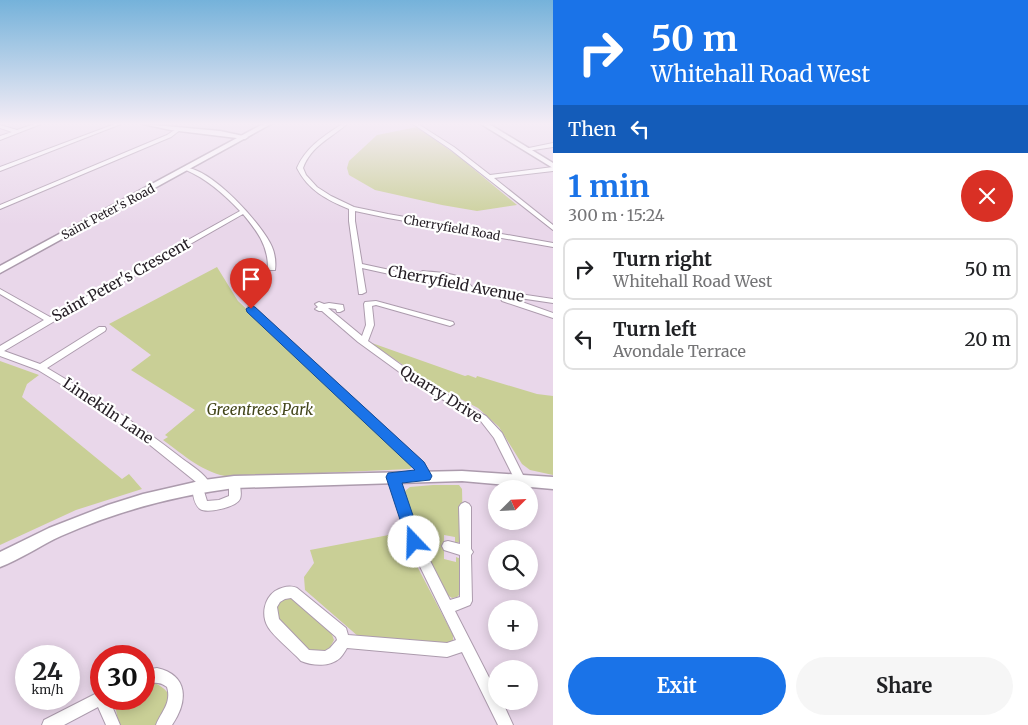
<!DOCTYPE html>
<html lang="en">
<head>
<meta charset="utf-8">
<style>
  body { margin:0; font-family:Merriweather,serif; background:#f6f6f6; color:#202124; height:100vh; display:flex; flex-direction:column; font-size:19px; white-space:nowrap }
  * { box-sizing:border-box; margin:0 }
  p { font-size:16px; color:#757577 }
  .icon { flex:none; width:28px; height:28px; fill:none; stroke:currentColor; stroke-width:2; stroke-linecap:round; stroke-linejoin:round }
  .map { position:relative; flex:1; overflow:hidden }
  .details { display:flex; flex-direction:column; background:#fff; width:475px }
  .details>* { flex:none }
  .banner { background:#1a73e8; color:#fff; overflow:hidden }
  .needle { width:32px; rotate:66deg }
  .buttons { position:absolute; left:488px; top:480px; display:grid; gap:10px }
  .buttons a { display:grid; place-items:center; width:50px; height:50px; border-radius:50%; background:#fff; box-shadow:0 2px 12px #0003; font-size:25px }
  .speed { position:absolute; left:15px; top:645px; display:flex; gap:10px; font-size:25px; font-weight:700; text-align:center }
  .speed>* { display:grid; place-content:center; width:65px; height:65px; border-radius:50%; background:#fff; box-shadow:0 2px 12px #0003; line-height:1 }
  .speed small { font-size:12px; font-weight:400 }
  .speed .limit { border:8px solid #d22; background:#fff; color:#111 }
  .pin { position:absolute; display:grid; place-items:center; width:42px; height:42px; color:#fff; margin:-51px -21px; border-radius:50% 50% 50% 0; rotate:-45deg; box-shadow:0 0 5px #0007 }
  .pin .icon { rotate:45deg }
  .me { position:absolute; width:55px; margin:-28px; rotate:339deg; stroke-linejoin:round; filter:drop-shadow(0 0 4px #0008) }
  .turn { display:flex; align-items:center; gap:18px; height:105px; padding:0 15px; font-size:22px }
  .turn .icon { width:65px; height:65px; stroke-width:2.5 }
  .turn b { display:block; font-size:35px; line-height:42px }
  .then { display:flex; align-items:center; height:48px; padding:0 15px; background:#0003; gap:10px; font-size:19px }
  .round { display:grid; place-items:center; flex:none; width:52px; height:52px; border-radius:26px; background:#f6f6f6 }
  .headline { display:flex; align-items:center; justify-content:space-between; height:85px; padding:0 15px }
  h1 { font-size:30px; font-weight:700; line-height:38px; color:#1a73e8 }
  .primary-button { display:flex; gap:10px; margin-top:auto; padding:10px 15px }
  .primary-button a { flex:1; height:58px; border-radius:30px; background:#1a73e8; color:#fff; font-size:20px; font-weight:700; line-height:58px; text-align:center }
  .primary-button a+a { background:#f6f6f6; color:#202124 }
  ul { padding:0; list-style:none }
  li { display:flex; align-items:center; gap:15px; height:62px; margin:0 10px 8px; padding:0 5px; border:2px solid #e0e0e0; border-radius:10px }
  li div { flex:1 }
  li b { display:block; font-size:19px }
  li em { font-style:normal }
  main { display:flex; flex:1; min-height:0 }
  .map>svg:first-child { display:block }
  .green { fill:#c9cf96 }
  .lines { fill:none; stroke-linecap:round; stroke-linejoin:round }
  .minor-casing { stroke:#ac9bad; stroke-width:2 }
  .tertiary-casing { stroke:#ac9bad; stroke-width:3 }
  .secondary-casing { stroke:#ac9bad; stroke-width:3 }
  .minor { fill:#fff; fill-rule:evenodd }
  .tertiary { fill:#fff; fill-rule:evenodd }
  .secondary { fill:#fff; fill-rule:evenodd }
  .route { fill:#1a73e8; stroke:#114b97 }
  .labels { text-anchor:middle; stroke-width:4.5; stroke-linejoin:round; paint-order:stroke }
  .far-street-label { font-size:12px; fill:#241d24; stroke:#fff }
  .street-label { font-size:15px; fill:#241d24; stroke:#fff }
  .park-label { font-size:15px; font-style:italic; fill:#424519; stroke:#fff }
</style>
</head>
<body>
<main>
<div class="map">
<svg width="553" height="725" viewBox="0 0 553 725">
  <rect width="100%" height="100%" fill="#e9d7ea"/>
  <g class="green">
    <path d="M 417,127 L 458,156 L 517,205 L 477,211 L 442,205 L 375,190 L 349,175 L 347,168 L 349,161 L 377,135 Z"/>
    <path d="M 217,267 L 238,301 L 408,460 L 413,466 L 410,469 L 230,477 C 203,473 185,456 163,440 L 168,437 L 165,435 L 195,410 L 131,370 L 151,355 L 109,324 Z"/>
    <path d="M 369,342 L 465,376 L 468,375 L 476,378 L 477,376 L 537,394 L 553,396 L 553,475 L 530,470 L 522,464 L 499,427 L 478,408 L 430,383 Z"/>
    <path d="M 0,361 L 39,375 L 27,384 L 22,397 L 122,479 L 129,474 L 142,489 L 76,510 L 0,545 Z"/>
    <path d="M 433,485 L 459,485 L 462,489 L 463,530 L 462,542 L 455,543 L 455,537 L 444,535 L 444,559 L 456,562 L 456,557 L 461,559 L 460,594 L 457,597 L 452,598 L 446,594 C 431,564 407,525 405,491 L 410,487 Z"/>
    <path d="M 394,534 L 401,538 L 406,545 L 453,635 L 453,644 L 359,637 L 305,590 L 304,577 L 314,563 L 310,550 Z"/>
    <path d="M 292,597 L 331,632 L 334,640 L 328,651 L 316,654 C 313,652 309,651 305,649 C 292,639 255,600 292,597 Z"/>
    <path d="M 149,681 C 159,684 172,691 170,704 C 168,710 160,719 156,725 L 119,725 L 115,705 L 119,699 L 144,699 L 144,682 Z"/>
  </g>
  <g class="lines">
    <g class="minor-casing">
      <g id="minor">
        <path d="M 34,124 L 41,124 L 0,140 L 0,136 L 12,132 L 0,128 L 0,125 L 17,130 Z"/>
        <path d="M 115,124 L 121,124 L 0,171 L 0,167 Z"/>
        <path d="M 342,124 L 347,124 C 331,138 311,146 303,168 L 306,175 L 317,187 L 331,196 L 354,207 L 388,214 L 553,243 L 553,247 L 388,218 L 355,211 L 355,221 L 362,264 L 464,286 L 449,279 L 423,275 L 419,273 L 423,271 C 439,273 462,272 472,287 L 553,299 L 553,303 L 458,289 L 362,268 L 366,292 L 362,294 L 359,294 L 349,221 L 349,209 C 327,200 308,190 297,168 C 306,147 324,136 342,124 Z"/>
        <path d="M 413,124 L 418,124 L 454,147 L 490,175 L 553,167 L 553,171 L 494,178 L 553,225 L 553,230 L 450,149 Z"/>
        <path d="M 176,129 L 180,130 L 171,137 L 0,209 L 0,205 L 167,135 Z"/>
        <path d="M 553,143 L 553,147 L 527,151 L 524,149 Z"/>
        <path d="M 186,168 C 211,168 263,225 272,247 C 275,254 276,263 275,270 L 269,270 L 268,268 C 268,245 257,231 243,214 L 53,322 L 4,351 L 40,364 L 99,327 L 105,327 L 106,329 L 105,331 L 47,368 C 93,395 138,424 180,457 C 190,465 205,473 211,485 L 210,488 L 206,489 L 203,488 L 207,501 L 219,500 L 229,496 L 229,482 L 230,479 L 234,478 L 238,479 C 240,484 242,494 240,499 C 237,507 207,514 200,509 C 195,505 194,499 193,494 C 192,490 191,487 193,483 L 196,482 L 150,445 L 87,400 L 38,370 L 0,356 L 0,346 L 44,320 L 0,294 L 0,289 L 50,317 L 240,211 C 224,194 207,179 186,170 Z"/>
        <path d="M 502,297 L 508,297 L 553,313 L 553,318 L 502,301 L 501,299 Z"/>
        <path d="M 376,301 L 453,322 L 454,324 L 450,326 L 376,305 L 372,306 L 374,325 L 368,341 L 426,383 L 486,416 L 502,433 L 525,479 L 524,482 L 520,483 L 516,482 L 494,438 L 480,420 L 420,387 L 358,342 L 322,311 L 319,311 L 315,309 L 318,307 L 315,304 L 319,302 L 324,304 L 329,303 L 343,305 L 344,310 L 340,312 L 337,312 L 336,309 L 328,308 L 362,336 L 366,325 L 364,304 L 365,302 Z"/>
        <path d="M 248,307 L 254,307 L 424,463 L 430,476 L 429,479 L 425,480 L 421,479 L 416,469 L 248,311 L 247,309 Z"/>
        <path d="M 393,473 L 397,474 L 398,477 L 420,541 L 450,600 L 460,597 L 460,555 L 444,550 L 442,546 L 444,542 L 448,541 L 460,544 L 459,507 L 461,504 L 465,502 L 469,504 L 471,507 L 471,549 L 473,552 L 471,555 L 472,601 L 470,605 L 455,611 L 496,691 L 496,701 L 502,701 L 513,725 L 498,725 L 462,652 L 447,657 L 347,648 C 345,651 343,655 340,658 C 330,667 313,666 301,661 C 292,651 274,637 268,627 C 261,615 264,599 275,591 C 282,587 290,585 297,588 L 346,628 L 348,635 L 447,643 L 456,640 L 408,542 L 388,477 L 389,474 ZM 291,598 L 336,637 L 337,640 L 330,648 L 325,651 L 309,650 L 279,619 L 277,607 L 280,602 L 285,599 Z"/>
        <path d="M 157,668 C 189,675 188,702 172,725 L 156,725 C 161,712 172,703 167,687 C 159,681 153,683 144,684 L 144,670 Z"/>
        <path d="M 101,691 L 101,699 L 109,699 L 120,725 L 106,725 L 98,707 L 64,725 L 42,725 L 44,720 Z"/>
      </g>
    </g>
    <g class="tertiary-casing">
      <g id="tertiary">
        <path d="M 143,124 L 220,131 L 248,137 L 245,139 L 171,130 Z"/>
        <path d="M 462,471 L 553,477 L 553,489 L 462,481 L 234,488 C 174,496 117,511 61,536 C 41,545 21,559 0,567 L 0,552 L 49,528 L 108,505 L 143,494 L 204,480 L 234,476 Z"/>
      </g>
    </g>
    <g class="secondary-casing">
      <g id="secondary">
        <path d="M 263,124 L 271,124 L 0,273 L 0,266 Z"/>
        <path d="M 481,124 L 489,124 L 553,163 L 553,168 Z"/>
      </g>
    </g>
    <use href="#minor" class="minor"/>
    <use href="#tertiary" class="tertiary"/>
    <use href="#secondary" class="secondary"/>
  </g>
  <linearGradient id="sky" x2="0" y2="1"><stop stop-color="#75b2da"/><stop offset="0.55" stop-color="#f5edf6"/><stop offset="1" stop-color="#f5edf6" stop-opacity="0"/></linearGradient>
  <rect width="553" height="225" fill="url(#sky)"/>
  <path class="route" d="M 251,306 L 255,307 L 424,462 L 432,476 L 430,480 L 402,483 L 422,542 L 420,547 L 414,549 L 409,547 L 386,477 L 388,473 L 415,470 L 247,312 L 246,309 Z"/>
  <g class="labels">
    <g class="far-street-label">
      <text transform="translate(108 212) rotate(-28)" y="4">Saint Peter's Road</text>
      <text transform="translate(452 228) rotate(10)" y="4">Cherryfield Road</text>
    </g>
    <g class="street-label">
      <text transform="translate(121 280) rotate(-29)" y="5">Saint Peter's Crescent</text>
      <text transform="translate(456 284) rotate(11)" y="5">Cherryfield Avenue</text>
      <text transform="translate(441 394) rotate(32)" y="5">Quarry Drive</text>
      <text transform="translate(108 411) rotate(34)" y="5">Limekiln Lane</text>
    </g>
    <g class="park-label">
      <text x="260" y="415">Greentrees Park</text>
    </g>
  </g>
</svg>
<div class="buttons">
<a><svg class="needle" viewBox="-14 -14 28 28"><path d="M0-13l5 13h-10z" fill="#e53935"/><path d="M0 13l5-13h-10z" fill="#757577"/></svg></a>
<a><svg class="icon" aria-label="search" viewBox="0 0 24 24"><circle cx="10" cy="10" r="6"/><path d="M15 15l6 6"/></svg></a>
<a>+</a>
<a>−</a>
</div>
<div class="speed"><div>24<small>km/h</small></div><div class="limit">30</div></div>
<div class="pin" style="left:251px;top:309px;background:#d93025"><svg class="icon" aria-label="arrive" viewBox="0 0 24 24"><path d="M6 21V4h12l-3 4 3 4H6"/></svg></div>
<svg class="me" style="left:414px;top:542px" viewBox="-20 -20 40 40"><circle r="19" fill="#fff"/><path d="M0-13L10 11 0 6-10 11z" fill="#1a73e8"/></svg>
</div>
<section class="details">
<div class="banner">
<div class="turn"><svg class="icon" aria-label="right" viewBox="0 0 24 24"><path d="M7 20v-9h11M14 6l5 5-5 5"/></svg><div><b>50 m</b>Whitehall Road West</div></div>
<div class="then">Then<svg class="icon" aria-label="left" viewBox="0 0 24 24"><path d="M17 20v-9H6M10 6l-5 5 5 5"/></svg></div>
</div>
<div class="headline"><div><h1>1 min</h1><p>300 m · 15:24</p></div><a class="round" style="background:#d93025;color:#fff"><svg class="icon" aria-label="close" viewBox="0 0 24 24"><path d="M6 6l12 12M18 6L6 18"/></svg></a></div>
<ul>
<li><svg class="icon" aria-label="right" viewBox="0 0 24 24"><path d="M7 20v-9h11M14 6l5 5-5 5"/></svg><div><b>Turn right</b><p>Whitehall Road West</p></div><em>50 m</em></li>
<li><svg class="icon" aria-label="left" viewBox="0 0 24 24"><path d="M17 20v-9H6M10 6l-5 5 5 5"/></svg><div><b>Turn left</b><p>Avondale Terrace</p></div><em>20 m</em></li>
</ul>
<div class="primary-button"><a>Exit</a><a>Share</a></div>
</section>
</main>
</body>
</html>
